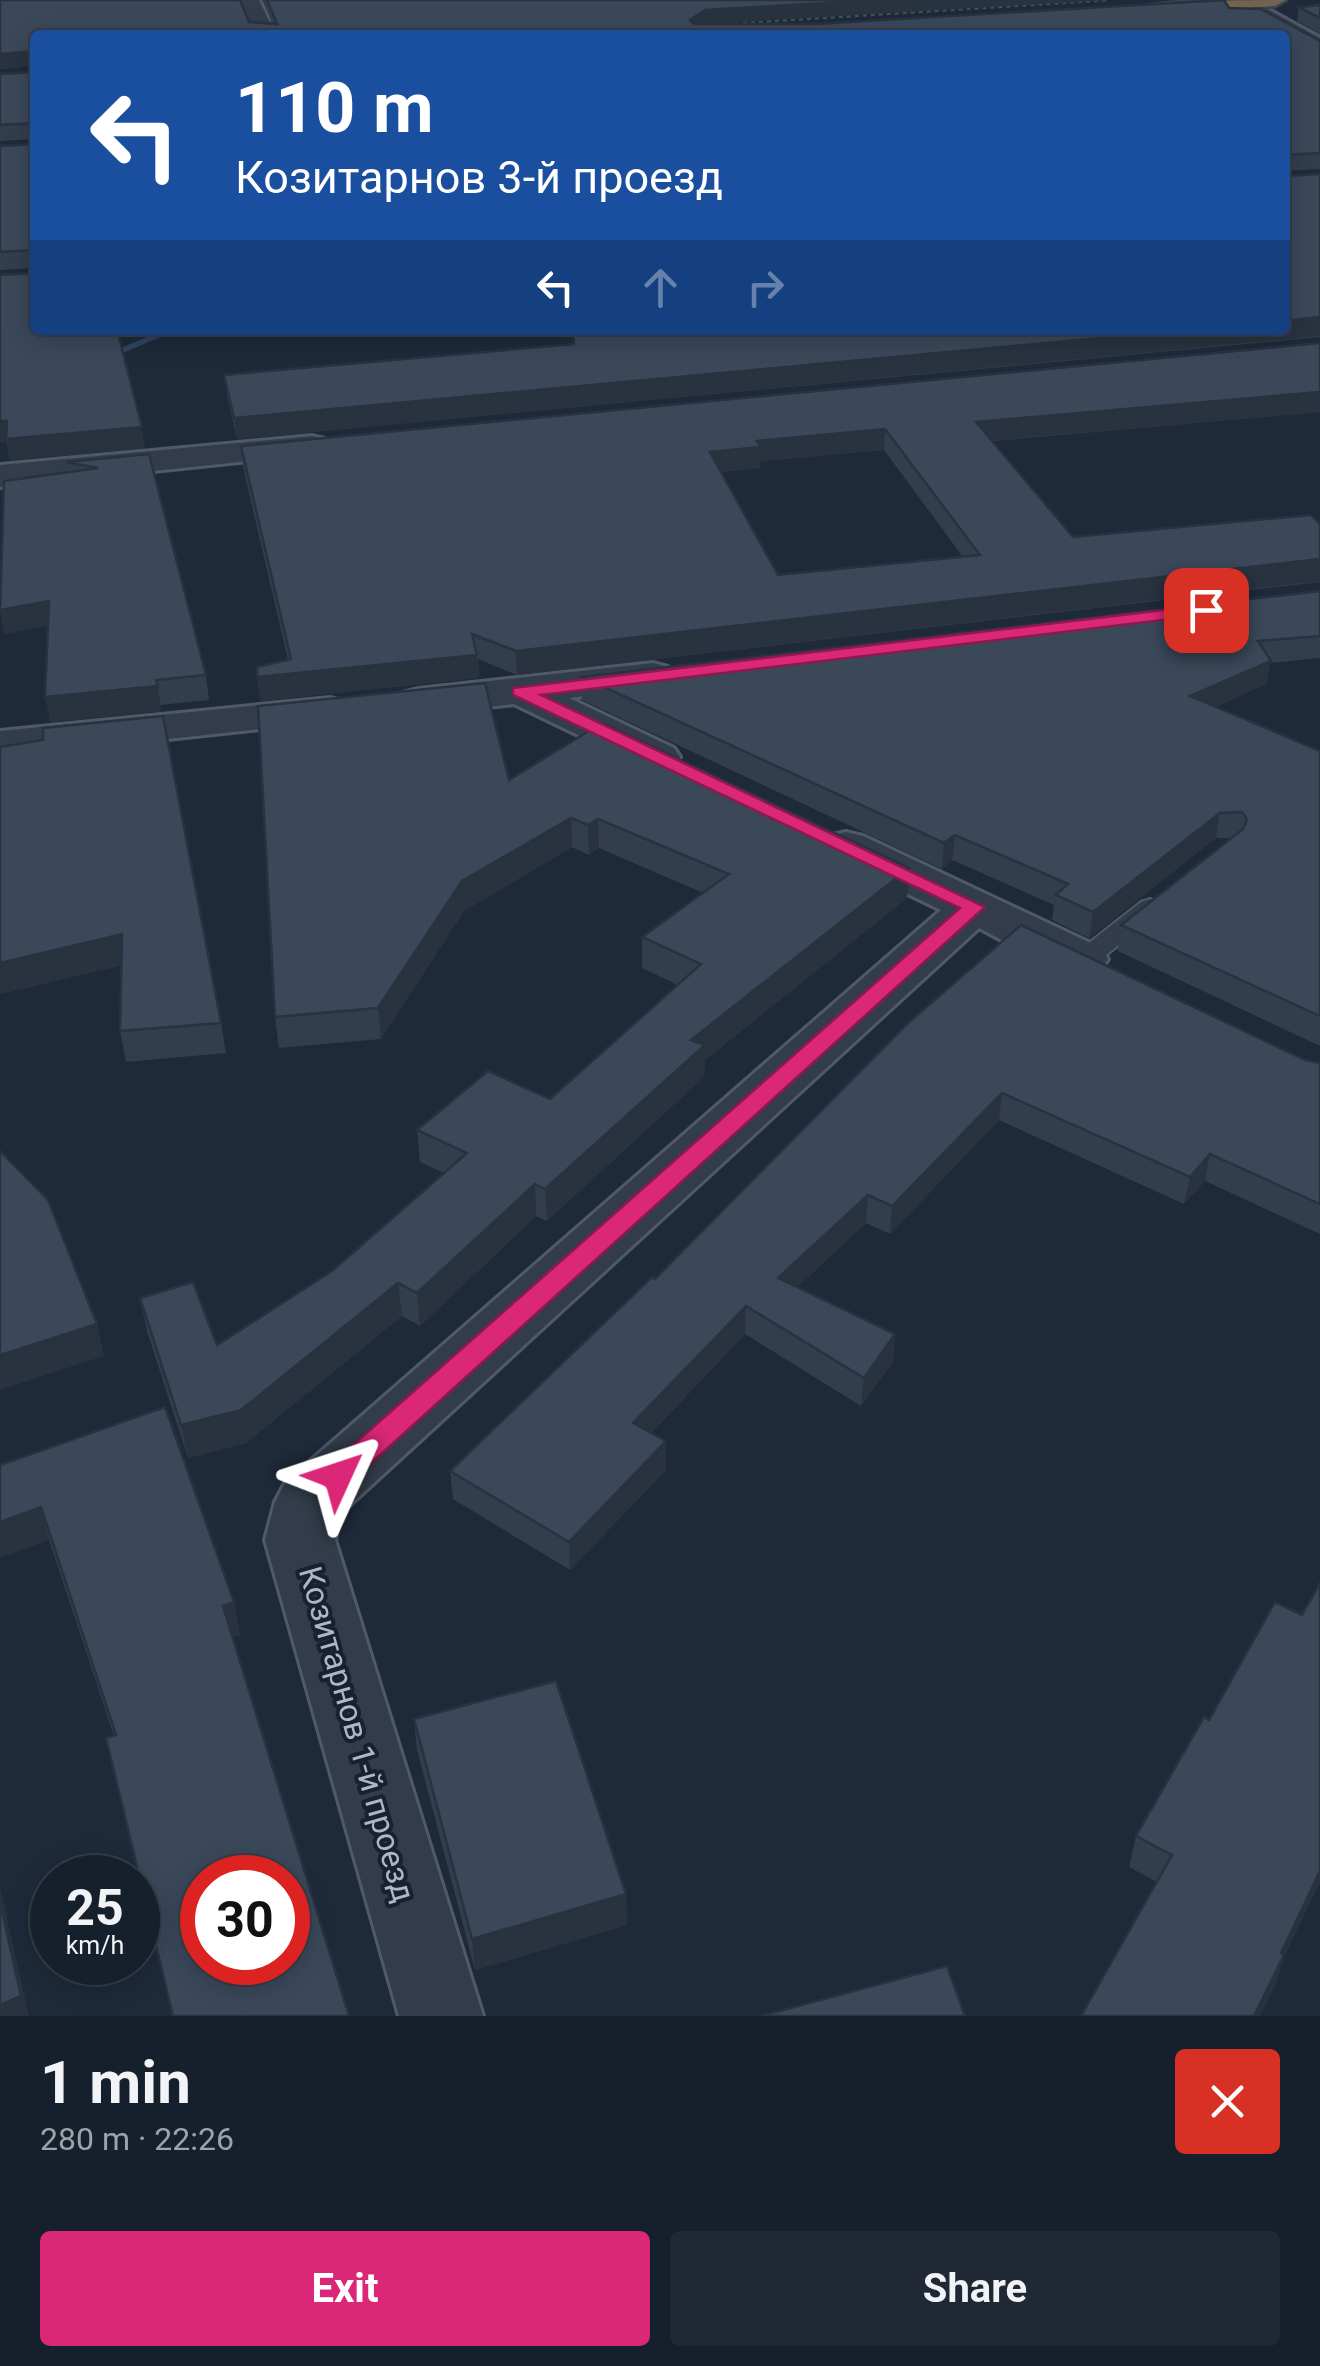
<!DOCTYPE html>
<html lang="en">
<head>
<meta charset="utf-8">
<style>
  body { margin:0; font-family:Roboto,sans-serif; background:#1f2834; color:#f1f3f6; height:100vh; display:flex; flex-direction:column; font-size:38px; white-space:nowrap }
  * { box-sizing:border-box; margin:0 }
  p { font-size:32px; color:#9ea3a9 }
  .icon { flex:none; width:55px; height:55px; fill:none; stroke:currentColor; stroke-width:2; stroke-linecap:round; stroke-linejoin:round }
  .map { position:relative; height:2016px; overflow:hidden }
  .sheet { display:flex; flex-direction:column; background:#16202c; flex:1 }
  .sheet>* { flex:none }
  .guide { position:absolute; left:30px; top:30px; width:1260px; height:305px; border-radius:10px; box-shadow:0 5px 25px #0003,0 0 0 2px #353e48; background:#1a4fa0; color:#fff; overflow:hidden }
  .speed { position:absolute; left:30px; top:1855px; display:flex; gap:20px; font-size:50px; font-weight:700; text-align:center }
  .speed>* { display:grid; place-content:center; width:130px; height:130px; border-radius:50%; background:#16202c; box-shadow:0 5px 25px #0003,0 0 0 2px #353e48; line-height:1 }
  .speed small { font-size:25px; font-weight:400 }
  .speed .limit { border:15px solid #d22; background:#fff; color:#111 }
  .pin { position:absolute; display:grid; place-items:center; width:85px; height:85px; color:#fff; margin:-42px; border-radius:20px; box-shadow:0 5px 15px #0006 }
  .me { position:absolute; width:110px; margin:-55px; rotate:48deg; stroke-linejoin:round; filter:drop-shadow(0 0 8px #0008) }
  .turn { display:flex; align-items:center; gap:35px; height:210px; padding:0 40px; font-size:45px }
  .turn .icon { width:130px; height:130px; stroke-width:2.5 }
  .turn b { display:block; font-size:70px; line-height:85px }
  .lanes { display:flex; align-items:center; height:95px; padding:0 40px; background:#0003; justify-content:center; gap:50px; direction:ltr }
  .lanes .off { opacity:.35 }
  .round { display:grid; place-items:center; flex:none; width:105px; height:105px; border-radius:10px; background:#1f2834 }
  .overview { display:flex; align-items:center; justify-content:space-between; height:170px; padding:0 40px }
  h1 { font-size:60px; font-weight:700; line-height:75px }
  .cta { display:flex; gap:20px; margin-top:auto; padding:20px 40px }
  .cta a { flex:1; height:115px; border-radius:10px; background:#db2777; color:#fff; font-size:40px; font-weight:700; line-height:115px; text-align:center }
  .cta a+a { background:#1f2834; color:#f1f3f6 }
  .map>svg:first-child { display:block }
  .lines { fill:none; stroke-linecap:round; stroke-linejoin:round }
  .stream { fill:#2e4461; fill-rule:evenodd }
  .lane-casing { stroke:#4f5a68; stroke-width:4 }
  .street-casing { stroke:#4f5a68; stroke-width:6 }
  .highway-casing { stroke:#3a4451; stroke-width:5 }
  .path { stroke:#3e5558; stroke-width:2.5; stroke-dasharray:4 4; stroke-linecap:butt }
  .lane { fill:#323c4a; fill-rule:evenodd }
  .street { fill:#323c4a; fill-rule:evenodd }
  .highway { fill:#71634e; fill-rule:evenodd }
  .wall { fill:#323e4d; fill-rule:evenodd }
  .shaded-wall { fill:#29323f }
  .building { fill:#3a485a; stroke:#29323f; stroke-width:2.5; fill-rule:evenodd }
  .route { fill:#db2777; stroke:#8e194d; stroke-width:2.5 }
  .labels { text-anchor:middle; stroke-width:8; stroke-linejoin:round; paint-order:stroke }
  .near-street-label { font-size:32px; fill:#acb7c7; stroke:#18212e }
</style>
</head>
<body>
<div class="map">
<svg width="1320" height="2016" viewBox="0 0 1320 2016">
  <rect width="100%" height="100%" fill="#1e2a3a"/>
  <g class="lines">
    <path class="stream" d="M 163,330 L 177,330 L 104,361 L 95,359 Z"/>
    <g class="lane-casing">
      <path id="lane" d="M 1150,899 L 1159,902 L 1163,907 L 1159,912 L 1094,965 L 1076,965 L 1072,959 L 1076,953 L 1141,902 Z"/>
    </g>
    <g class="street-casing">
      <g id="street">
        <path d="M 239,0 L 259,0 L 276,35 L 254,35 Z"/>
        <path d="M 1226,0 L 1251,0 L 1320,38 L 1320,54 Z"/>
        <path d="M 312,436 L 324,439 L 329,446 L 324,453 L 0,487 L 0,465 Z"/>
        <path d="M 653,663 L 668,667 L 674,676 L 668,685 L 569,698 L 674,748 L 680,757 L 674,766 L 658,770 L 642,766 L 514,704 L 418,715 L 403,711 L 397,702 L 403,693 L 418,689 Z"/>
        <path d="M 330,698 L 345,702 L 352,711 L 345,720 L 0,757 L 0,731 Z"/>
        <path d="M 846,832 L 863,836 L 1101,948 L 1108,959 L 1101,970 C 1061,980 1015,946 979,928 L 340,1514 L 335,1540 L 483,2016 L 399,2016 L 265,1540 L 275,1502 L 285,1483 L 941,910 L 829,856 L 822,846 L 829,836 Z"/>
      </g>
    </g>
    <g class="highway-casing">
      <path id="highway" d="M 1286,0 L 1275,6 L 1152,15 L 1141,8 C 1159,0 1257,0 1286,0 Z"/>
    </g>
    <path class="path" d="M 711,25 L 1109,0"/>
    <use href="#lane" class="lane"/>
    <use href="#street" class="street"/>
    <use href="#highway" class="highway"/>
  </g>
  <g class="wall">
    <path d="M 0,0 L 272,23 L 263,0 L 1107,0 L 705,24 L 816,24 L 1229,8 L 1320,41 L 1320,169 L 1285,171 L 1285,176 L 1320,174 L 1320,337 L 237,439 L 227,395 L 224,375 L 573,344 L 572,330 L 1285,330 L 35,35 L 35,66 L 0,69 Z"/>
    <path d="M 1320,5 L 1320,34 L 1297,21 L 1299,7 Z"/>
    <path d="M 33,72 L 35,139 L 0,141 L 0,74 Z"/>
    <path d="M 0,146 L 145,448 L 10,460 L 6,442 L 35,268 L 0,270 Z"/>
    <path d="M 1320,343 L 1320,412 L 992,441 L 1073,537 L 1320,524 L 1320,582 L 517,675 L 478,659 L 479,678 L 260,701 L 288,660 L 243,467 L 241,446 ZM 884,450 L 963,557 L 778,575 L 721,472 L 760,468 L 761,461 Z"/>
    <path d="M 149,454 L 206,675 L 209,700 L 160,705 L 161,711 L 50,722 L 48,626 L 4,634 L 68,472 L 66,462 Z"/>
    <path d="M 1320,591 L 1320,658 L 1270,663 L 1266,684 L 1216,707 L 1320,751 L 1320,1046 L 1118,951 L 1121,925 L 1232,838 L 1216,838 L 1089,938 L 1052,920 L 1054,905 L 952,860 L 942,869 L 582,700 L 582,677 Z"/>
    <path d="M 0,747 L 221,1023 L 226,1053 L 126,1062 L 120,1031 L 122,965 L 0,994 Z"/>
    <path d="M 509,780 L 909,868 L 907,898 L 705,1060 L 704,1077 L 547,1221 L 536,1216 L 420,1326 L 402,1316 L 246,1443 L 188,1458 L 147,1331 L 140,1298 L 217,1345 L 332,1271 L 444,1173 L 420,1162 L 417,1130 L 550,1099 L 678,985 L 642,968 L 642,937 L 703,893 L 599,848 L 589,855 L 572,847 L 464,911 L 381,1039 L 279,1048 L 275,1017 Z"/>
    <path d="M 906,1025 L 1305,1060 L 1320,1063 L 1320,1234 L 1205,1181 L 1184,1204 L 999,1120 L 890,1234 L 866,1223 L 797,1287 L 895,1334 L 893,1362 L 861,1406 L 745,1334 L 651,1433 L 666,1470 L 570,1570 L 453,1499 L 450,1471 L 655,1279 Z"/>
    <path d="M 0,1465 L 234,1602 L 240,1635 L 233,1637 L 114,1736 L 49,1540 Z"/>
    <path d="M 1320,1583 L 1320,1881 L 1283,1959 L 1275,1986 L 1157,1882 L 1129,1867 L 1136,1836 L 1209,1720 L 1302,1615 Z"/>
    <path d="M 414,1719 L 626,1894 L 627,1925 L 475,1970 L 417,1750 Z"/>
  </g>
  <g class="shaded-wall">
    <path d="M 875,0 L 1107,0 L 705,24 L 690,34 L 690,20 L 705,10 Z"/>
    <path d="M 32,51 L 35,66 L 0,69 L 0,54 Z"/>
    <path d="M 1320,317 L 1320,336 L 237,439 L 234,418 L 1185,330 L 1285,330 L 1285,321 Z"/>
    <path d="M 1320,392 L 1320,412 L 974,442 L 976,422 Z"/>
    <path d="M 0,421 L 142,427 L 145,448 L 10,460 L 6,442 L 0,442 Z"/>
    <path d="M 885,429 L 884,450 L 761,461 L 760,468 L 709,473 L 710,452 L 757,441 Z"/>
    <path d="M 1320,559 L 1320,581 L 517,675 L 516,651 Z"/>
    <path d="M 49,601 L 53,625 L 4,634 L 0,610 Z"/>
    <path d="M 477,655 L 479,678 L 260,701 L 257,677 Z"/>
    <path d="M 1271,661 L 1266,684 L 1186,720 L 1190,696 Z"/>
    <path d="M 158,686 L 161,711 L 50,722 L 45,697 Z"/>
    <path d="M 1220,813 L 1216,838 L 1089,938 L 1093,912 Z"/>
    <path d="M 571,818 L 572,847 L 464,911 L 381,1039 L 378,1008 L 462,881 Z"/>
    <path d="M 598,819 L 599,848 L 589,855 L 588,825 Z"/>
    <path d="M 955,835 L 952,860 L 942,869 L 944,843 Z"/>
    <path d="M 909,868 L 907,898 L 705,1060 L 704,1077 L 547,1221 L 545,1189 L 691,1040 Z"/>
    <path d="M 122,934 L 128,964 L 0,994 L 0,963 Z"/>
    <path d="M 1002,1093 L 999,1120 L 890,1234 L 892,1206 Z"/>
    <path d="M 1210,1154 L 1205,1181 L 1184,1204 L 1190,1177 Z"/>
    <path d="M 535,1184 L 536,1216 L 420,1326 L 417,1293 Z"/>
    <path d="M 868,1195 L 866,1223 L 777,1306 L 778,1278 Z"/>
    <path d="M 398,1283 L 402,1316 L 246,1443 L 188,1458 L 181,1425 Z"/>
    <path d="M 746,1306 L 745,1334 L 633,1451 L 633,1423 Z"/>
    <path d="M 97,1324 L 104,1356 L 0,1390 L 0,1355 Z"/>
    <path d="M 895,1334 L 893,1362 L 861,1406 L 864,1378 Z"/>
    <path d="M 666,1441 L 666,1470 L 570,1570 L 569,1542 Z"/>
    <path d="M 41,1507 L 49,1540 L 0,1558 L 0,1522 Z"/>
    <path d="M 234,1602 L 240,1635 L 229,1638 L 223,1606 Z"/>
    <path d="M 1320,1871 L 1320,1881 L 1283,1959 L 1275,1986 L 1260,2016 L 1254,2016 L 1281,1953 Z"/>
    <path d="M 0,1887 L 29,2016 L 0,2016 Z"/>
    <path d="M 626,1894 L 627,1925 L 475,1970 L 472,1939 Z"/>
  </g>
  <g class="building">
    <path d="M 0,0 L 240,0 L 249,22 L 277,24 L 267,0 L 875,0 L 705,10 L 690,20 L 694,24 L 816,24 L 1224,0 L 1229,8 L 1261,9 L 1320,41 L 1320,153 L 1285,155 L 1285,176 L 1320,174 L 1320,317 L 1285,321 L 1285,35 L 35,35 L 35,54 L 32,51 L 0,54 Z"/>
    <path d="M 1320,5 L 1320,18 L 1299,7 Z"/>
    <path d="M 35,70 L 35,144 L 35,123 L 0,125 L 0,74 L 33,72 Z"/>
    <path d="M 35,144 L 35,330 L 117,330 L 142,427 L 6,439 L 7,421 L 0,421 L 0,275 L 35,273 L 34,250 L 0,252 L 0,146 Z"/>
    <path d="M 573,330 L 1185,330 L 234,418 L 224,375 L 574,344 Z"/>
    <path d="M 1320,343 L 1320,392 L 976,422 L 1073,537 L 1311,515 L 1320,524 L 1320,559 L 516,651 L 472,634 L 477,655 L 257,677 L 257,667 L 291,659 L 241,446 ZM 885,429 L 980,555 L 778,575 L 710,452 L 761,447 L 757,441 Z"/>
    <path d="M 149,454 L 206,675 L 156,680 L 158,686 L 45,697 L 49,601 L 0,610 L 4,481 L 98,468 L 66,462 Z"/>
    <path d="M 1320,591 L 1320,636 L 1258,641 L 1271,661 L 1190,696 L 1320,751 L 1320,1016 L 1121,925 L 1243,829 L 1247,819 L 1242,812 L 1220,813 L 1093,912 L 1056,895 L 1068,884 L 955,835 L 944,843 L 582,677 Z"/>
    <path d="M 485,683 L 509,780 L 602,723 L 909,868 L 691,1040 L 705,1045 L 545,1189 L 535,1184 L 417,1293 L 398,1283 L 241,1410 L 181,1425 L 140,1298 L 193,1282 L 217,1345 L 332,1271 L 467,1153 L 417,1130 L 488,1071 L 550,1099 L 701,964 L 642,937 L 729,874 L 598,819 L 588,825 L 571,818 L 462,881 L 378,1008 L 275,1017 L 258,706 Z"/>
    <path d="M 163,716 L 221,1023 L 120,1031 L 122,934 L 0,963 L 0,747 L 43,740 L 43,728 Z"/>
    <path d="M 1021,925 L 1305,1060 L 1320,1063 L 1320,1204 L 1210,1154 L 1190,1177 L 1002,1093 L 892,1206 L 868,1195 L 778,1278 L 895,1334 L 864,1378 L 746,1306 L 633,1423 L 666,1441 L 569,1542 L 450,1471 L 652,1277 L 655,1279 L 906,1025 Z"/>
    <path d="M 0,1151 L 48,1200 L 97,1324 L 0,1355 Z"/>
    <path d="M 165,1407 L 234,1602 L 223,1606 L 349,2016 L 173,2016 L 106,1738 L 116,1735 L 41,1507 L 0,1522 L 0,1465 ZM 202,1878 L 288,1878 L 288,1962 L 202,1962 Z"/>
    <path d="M 1320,1583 L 1320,1871 L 1281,1953 L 1284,1955 L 1254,2016 L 1081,2016 L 1172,1855 L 1136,1836 L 1204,1717 L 1209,1720 L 1275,1602 L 1302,1615 Z"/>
    <path d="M 556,1681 L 626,1894 L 472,1939 L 414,1719 Z"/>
    <path d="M 0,1902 L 21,1996 L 0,2005 Z"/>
    <path d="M 947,1966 L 965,2016 L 761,2016 Z"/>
  </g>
  <path class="route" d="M 1206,605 L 1212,607 L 1212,614 L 541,695 L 985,907 L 348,1484 L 338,1488 L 327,1484 L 323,1476 L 327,1468 L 960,908 L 513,695 L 513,688 Z"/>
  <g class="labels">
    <g class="near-street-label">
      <text transform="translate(357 1734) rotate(74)" y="11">Козитарнов 1-й проезд</text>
    </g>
  </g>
</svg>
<div class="speed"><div>25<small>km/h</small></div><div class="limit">30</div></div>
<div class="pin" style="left:1206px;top:610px;background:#d93025"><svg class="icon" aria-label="arrive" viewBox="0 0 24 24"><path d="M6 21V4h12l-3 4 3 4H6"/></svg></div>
<svg class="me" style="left:338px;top:1476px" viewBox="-20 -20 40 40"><path d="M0-17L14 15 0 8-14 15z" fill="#db2777" stroke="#fff" stroke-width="4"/></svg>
<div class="guide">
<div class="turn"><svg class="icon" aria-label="left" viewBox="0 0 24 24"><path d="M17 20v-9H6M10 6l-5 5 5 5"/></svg><div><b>110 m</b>Козитарнов 3-й проезд</div></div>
<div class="lanes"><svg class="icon" aria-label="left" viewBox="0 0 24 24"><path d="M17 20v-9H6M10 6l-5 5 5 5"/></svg><svg class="icon off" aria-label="ahead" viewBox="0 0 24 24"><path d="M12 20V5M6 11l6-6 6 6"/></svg><svg class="icon off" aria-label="right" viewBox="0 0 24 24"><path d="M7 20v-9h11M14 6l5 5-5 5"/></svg></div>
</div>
</div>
<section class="sheet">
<div class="overview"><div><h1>1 min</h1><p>280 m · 22:26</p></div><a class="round" style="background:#d93025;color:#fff"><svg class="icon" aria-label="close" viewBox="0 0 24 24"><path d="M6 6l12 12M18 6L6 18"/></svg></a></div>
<div class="cta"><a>Exit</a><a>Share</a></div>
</section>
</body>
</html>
